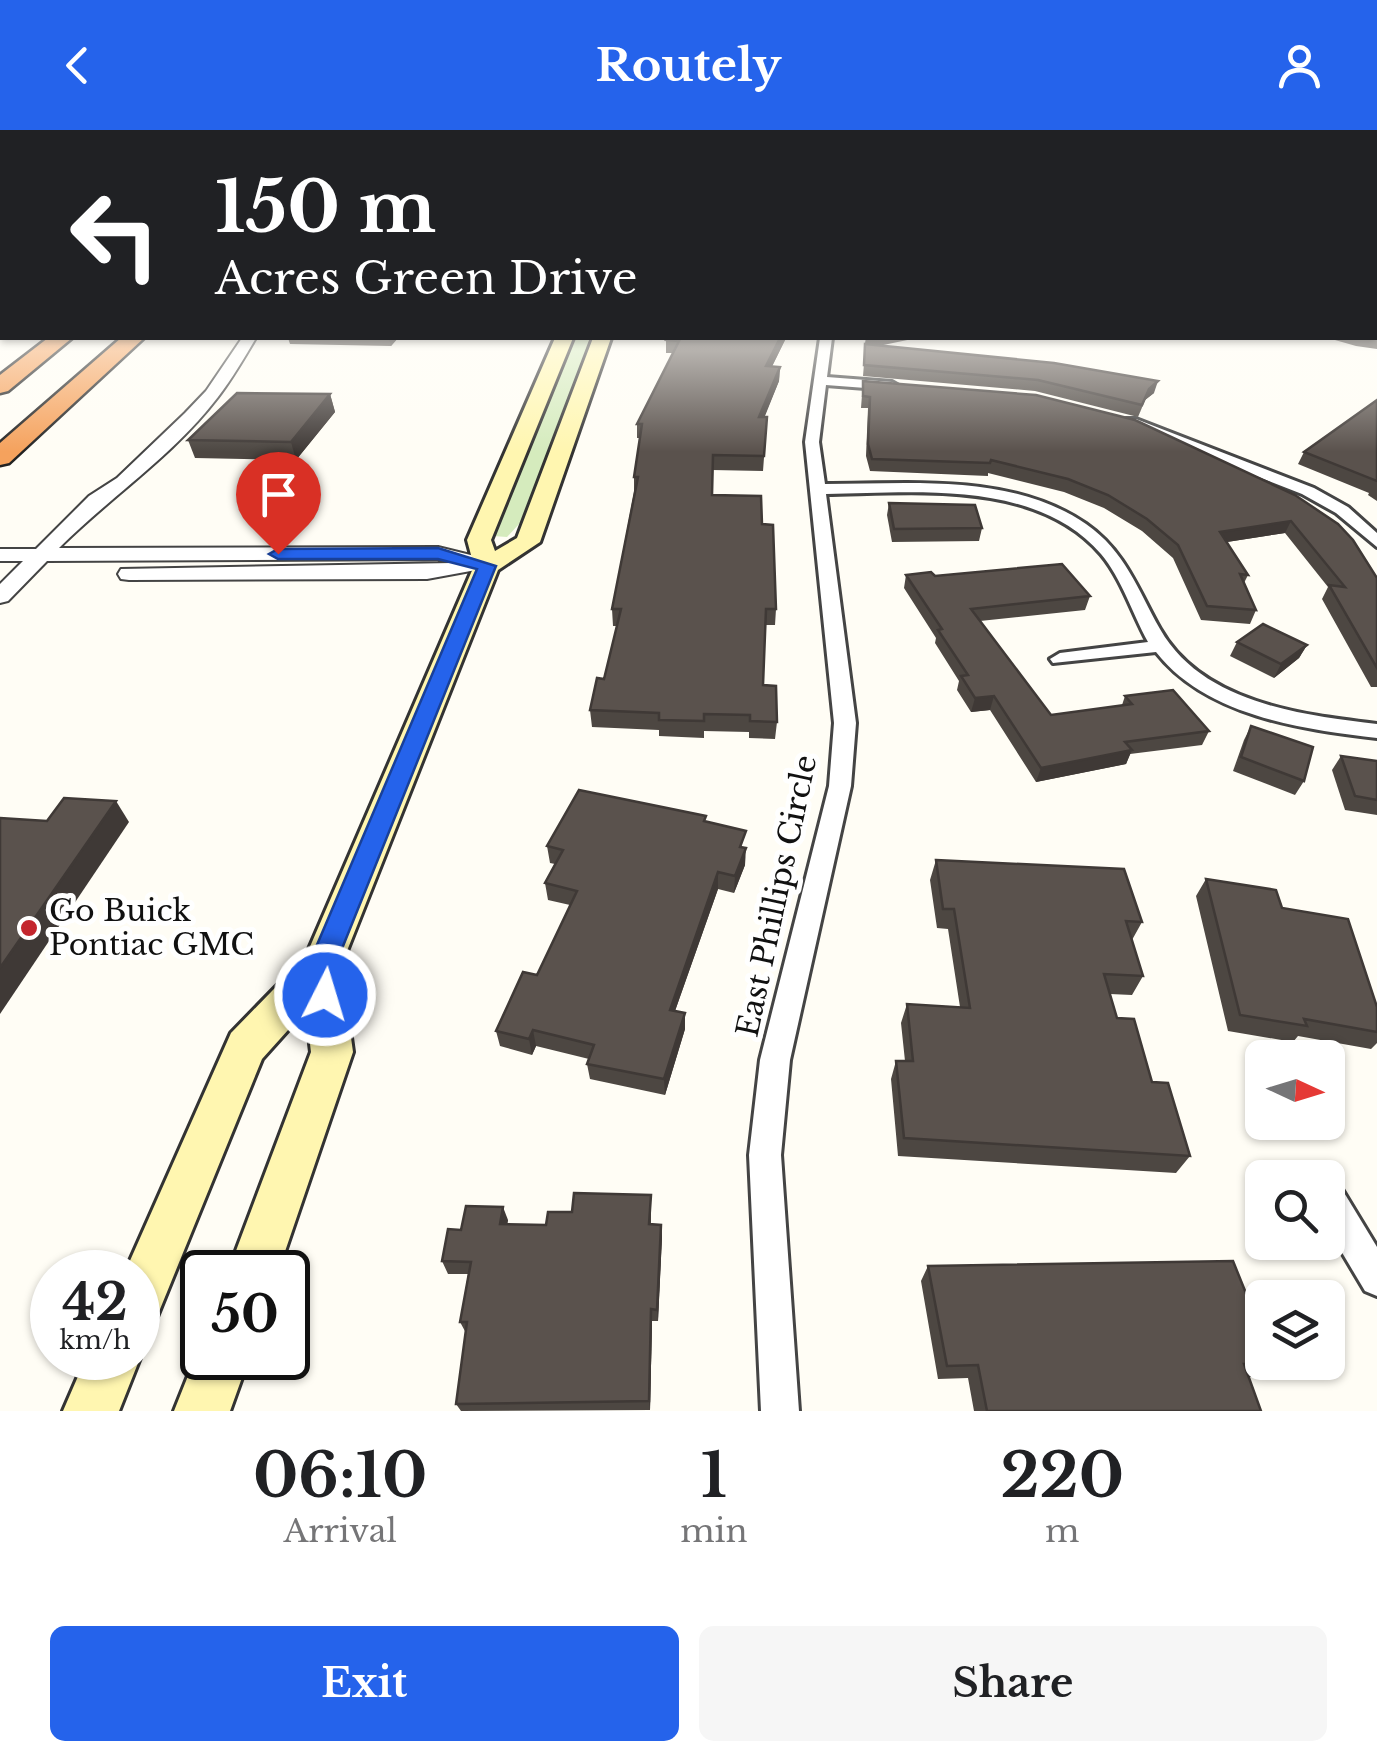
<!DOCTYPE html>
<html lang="en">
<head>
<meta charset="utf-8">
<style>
  body { margin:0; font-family:"Libre Baskerville",serif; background:#f6f6f6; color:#202124; height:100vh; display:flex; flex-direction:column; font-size:38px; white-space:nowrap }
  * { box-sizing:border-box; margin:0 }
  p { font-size:32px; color:#757577 }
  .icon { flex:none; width:55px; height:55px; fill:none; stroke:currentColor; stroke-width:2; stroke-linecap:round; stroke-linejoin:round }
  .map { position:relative; height:1281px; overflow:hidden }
  .drawer { display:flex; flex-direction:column; background:#fff; flex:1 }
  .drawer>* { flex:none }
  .hud { position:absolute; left:0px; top:0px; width:1378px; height:210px; box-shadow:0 2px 8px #0004; background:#202124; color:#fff; overflow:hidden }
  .needle { width:65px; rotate:94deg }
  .tools { position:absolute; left:1245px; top:910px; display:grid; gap:20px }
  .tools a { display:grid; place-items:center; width:100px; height:100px; border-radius:15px; background:#fff; box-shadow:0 2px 8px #0004; font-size:50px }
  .speed { position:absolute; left:30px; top:1120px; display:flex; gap:20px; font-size:50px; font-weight:700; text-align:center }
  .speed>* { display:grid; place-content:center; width:130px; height:130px; border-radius:50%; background:#fff; box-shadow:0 2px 8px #0004; line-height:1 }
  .speed small { font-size:25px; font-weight:400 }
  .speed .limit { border:5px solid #111; border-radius:15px; background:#fff; color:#111 }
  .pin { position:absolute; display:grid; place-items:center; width:85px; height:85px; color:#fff; margin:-102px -42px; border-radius:50% 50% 50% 0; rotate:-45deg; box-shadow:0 0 10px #0007 }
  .pin .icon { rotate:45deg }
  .me { position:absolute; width:110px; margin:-55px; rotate:5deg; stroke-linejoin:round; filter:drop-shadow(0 0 8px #0008) }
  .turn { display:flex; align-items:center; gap:35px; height:210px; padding:0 50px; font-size:45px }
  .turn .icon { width:130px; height:130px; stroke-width:2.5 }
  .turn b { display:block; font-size:70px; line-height:85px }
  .eta { display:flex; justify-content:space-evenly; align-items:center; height:170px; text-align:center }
  .eta b { font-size:60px; font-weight:800; line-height:70px }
  .button { display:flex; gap:20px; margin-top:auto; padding:20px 50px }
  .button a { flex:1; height:115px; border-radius:15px; background:#2563eb; color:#fff; font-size:40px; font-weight:800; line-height:115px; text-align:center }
  .button a+a { background:#f6f6f6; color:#202124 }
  header { display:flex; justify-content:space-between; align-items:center; height:130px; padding:0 50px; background:#2563eb; color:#fff; font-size:45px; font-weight:800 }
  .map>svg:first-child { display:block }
  .green { fill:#d5ebbd }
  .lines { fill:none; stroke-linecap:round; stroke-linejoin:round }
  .minor-casing { stroke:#444; stroke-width:6 }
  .tertiary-casing { stroke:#444; stroke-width:4 }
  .secondary-casing { stroke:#333; stroke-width:6 }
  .motorway-casing { stroke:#222; stroke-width:5 }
  .minor { fill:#fff; fill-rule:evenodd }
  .tertiary { fill:#fff; fill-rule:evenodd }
  .secondary { fill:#fff6b0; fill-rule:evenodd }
  .motorway { fill:#f5a25d; fill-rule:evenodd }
  .wall { fill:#4d4742 }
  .shaded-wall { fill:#3f3936 }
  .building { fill:#5a524d; stroke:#3f3936; stroke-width:2.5 }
  .route { fill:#2563eb; stroke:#184099; stroke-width:2.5 }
  .poi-dot { fill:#c4262e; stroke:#fff; stroke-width:4 }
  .labels { text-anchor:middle; stroke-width:10; stroke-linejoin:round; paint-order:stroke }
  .street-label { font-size:30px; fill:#111; stroke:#fff }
  .poi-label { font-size:30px; fill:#111; stroke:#fff; text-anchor:start }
</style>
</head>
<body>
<header><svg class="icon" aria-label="back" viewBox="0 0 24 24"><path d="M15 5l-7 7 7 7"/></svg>Routely<svg class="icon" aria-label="person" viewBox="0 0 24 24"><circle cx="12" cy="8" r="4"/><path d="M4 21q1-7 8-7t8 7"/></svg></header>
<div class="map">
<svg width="1377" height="1281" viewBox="0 0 1377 1281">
  <rect width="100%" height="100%" fill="#fffdf5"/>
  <path class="green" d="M 576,208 L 592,208 L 520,393 L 507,407 L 493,406 Z"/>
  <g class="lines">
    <g class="minor-casing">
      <g id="minor">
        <path d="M 820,208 L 832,208 L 827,247 L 892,252 L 899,256 L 892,260 L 826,255 L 819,312 L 825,354 C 910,354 1012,343 1086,394 C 1125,421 1138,460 1160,499 C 1202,573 1301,585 1377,594 L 1377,608 C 1301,599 1206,586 1156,522 L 1053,533 L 1050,529 L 1060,523 L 1148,512 C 1132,483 1122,449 1101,424 C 1036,349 915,363 826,364 L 856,593 L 851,656 L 790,930 L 781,1025 L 799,1281 L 761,1281 L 749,1025 L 760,930 L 829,656 L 834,593 L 805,312 Z"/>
        <path d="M 1126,289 L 1136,289 L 1314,358 L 1348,377 L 1377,403 L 1377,417 L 1336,383 L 1302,364 L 1126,295 Z"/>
        <path d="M 1328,1052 L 1340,1056 L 1377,1117 L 1377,1166 L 1365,1161 L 1328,1099 Z"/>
      </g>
    </g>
    <g class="tertiary-casing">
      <path id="tertiary" d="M 242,208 L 256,208 C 244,228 232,249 218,267 C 173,326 110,367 59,418 L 438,417 L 495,431 L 498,436 L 495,441 L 476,440 L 427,449 L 129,450 L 121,449 L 118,444 L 121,439 L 452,433 L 437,429 L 47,431 L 8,471 L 0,473 L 0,454 L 23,431 L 0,431 L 0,419 L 36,419 L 89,366 L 117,348 L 185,283 L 206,261 Z"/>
    </g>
    <g class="secondary-casing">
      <g id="secondary">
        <path d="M 555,208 L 573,208 L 491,410 L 495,421 L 517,408 L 593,208 L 611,208 L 540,412 L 498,440 L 341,836 L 353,922 L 278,1142 L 228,1142 L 311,922 L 306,880 L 262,929 L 156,1189 L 138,1196 L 138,1142 L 125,1142 L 231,903 L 306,826 L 474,436 L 467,410 Z"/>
        <path d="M 202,1211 L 202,1228 L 249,1228 L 230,1281 L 174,1281 Z"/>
        <path d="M 138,1223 L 140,1228 L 119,1281 L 63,1281 L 86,1228 L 138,1228 Z"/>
      </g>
    </g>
    <g class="motorway-casing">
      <g id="motorway">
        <path d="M 48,208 L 72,208 L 8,261 L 0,263 L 0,245 Z"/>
        <path d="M 121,208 L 144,208 L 9,333 L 0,335 L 0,313 Z"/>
      </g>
    </g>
    <use href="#minor" class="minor"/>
    <use href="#tertiary" class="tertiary"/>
    <use href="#secondary" class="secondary"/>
    <use href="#motorway" class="motorway"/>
  </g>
  <g class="wall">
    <path d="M 1377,142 L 1377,219 L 1356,216 L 1328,208 L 1375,208 Z"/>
    <path d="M 288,208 L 398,208 L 391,216 L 290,214 Z"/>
    <path d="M 786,208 L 772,236 L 780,237 L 779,251 L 764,287 L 767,287 L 763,341 L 712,340 L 712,365 L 762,394 L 776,479 L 775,495 L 765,495 L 763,555 L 777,592 L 775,609 L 749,608 L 749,602 L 704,601 L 704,608 L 659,606 L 659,600 L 592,597 L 590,580 L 604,549 L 617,496 L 613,496 L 612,479 L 634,362 L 634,347 L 640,308 L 637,308 L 637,294 L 673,223 L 666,223 L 666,210 Z"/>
    <path d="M 866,208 L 882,215 L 1154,263 L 1145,270 L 1138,287 L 1035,261 L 863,246 Z"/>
    <path d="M 863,251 L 1295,365 L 1377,448 L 1377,557 L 1371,557 L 1322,469 L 1328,457 L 1285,403 L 1227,412 L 1248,445 L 1244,453 L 1256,480 L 1250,494 L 1201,490 L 1173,428 L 1142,401 L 1104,378 L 1064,362 L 988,343 L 988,346 L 870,341 L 866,326 L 868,278 L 861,278 Z"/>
    <path d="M 330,264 L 335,282 L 296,330 L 195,328 L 188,310 Z"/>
    <path d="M 1377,270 L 1377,371 L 1368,365 L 1369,363 L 1298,334 L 1304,322 Z"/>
    <path d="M 889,373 L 982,398 L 979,411 L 892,412 L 887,385 Z"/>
    <path d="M 906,445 L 935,446 L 1090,466 L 1085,480 L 980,491 L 1051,585 L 1122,575 L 1125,566 L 1209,601 L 1202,615 L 1130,624 L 1126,634 L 1036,652 L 990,580 L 971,582 L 957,560 L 959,551 L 935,513 L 936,508 L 904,458 Z"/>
    <path d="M 1237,512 L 1307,515 L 1299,528 L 1274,548 L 1230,526 Z"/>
    <path d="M 1251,596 L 1304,651 L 1295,665 L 1233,641 L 1244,610 Z"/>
    <path d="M 1341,626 L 1377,631 L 1377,685 L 1345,680 L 1332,640 Z"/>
    <path d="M 706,692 L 745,718 L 745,735 L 734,763 L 718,759 L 675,881 L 685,883 L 685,899 L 665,965 L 590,949 L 587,934 L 589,929 L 536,916 L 532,925 L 500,916 L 496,901 L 537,845 L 570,775 L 548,770 L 545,753 L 555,734 L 550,733 L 547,716 Z"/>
    <path d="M 936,730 L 1142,792 L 1132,810 L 1143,846 L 1132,865 L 1110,864 L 1117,888 L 1190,1026 L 1176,1043 L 898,1026 L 891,949 L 896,931 L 905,931 L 901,893 L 907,874 L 960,877 L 948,799 L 937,798 L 930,750 Z"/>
    <path d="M 1206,749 L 1282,778 L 1377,877 L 1377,913 L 1371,919 L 1298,906 L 1293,912 L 1228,901 L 1196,766 Z"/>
    <path d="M 651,1065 L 651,1094 L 661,1095 L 662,1107 L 658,1191 L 652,1191 L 650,1280 L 461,1281 L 456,1274 L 466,1203 L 460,1192 L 468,1144 L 448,1144 L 442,1131 L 461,1100 L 508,1090 L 507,1094 L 546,1095 L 572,1082 Z"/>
    <path d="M 928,1136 L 1275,1234 L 1255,1247 L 1249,1247 L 1261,1281 L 974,1281 L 968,1248 L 938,1249 L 921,1151 Z"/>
  </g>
  <g class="shaded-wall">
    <path d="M 389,208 L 398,208 L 391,216 Z"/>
    <path d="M 780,208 L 786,208 L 766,249 L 766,236 Z"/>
    <path d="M 866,208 L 917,208 L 864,219 Z"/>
    <path d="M 780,237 L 779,251 L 759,301 L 759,287 Z"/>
    <path d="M 1158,251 L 1154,263 L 1145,270 L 1138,287 L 1149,259 Z"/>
    <path d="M 330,264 L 335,282 L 296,330 L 291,312 Z"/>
    <path d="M 1291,391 L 1285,403 L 1214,414 L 1220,402 Z"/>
    <path d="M 1307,515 L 1299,528 L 1274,548 L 1281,534 Z"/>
    <path d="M 994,566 L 990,580 L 971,582 L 975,568 Z"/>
    <path d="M 1132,620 L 1126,634 L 1036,652 L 1041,638 Z"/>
    <path d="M 116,671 L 129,692 L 0,884 L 0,838 Z"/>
    <path d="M 746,718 L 745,735 L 734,763 L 735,746 Z"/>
    <path d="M 718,742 L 718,759 L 670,895 L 670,880 Z"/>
    <path d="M 685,883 L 685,899 L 665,965 L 664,949 Z"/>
    <path d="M 533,900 L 536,916 L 532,925 L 529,909 Z"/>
    <path d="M 503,1077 L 508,1090 L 505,1107 L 500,1094 Z"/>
    <path d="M 661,1095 L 662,1107 L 658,1191 L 657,1180 Z"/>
    <path d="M 651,1179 L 652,1191 L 650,1280 L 649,1271 Z"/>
  </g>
  <g class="building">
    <path d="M 1375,142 L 1377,142 L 1377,208 L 1375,207 Z"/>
    <path d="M 667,208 L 780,208 L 766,236 L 780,237 L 759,287 L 767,287 L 764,326 L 713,325 L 712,365 L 761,366 L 762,394 L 773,395 L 776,479 L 766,479 L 763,555 L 776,556 L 777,592 L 750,591 L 750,585 L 704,584 L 704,591 L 659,590 L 659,583 L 590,580 L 597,548 L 604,549 L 621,479 L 612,479 L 638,347 L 634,347 L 642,294 L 637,294 L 679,211 L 666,210 Z"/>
    <path d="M 865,214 L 1054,233 L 1158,251 L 1149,259 L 1142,275 L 1038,250 L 864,235 Z"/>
    <path d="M 863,251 L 1036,265 L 1135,290 L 1295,365 L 1338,394 L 1353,410 L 1377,448 L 1377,538 L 1329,455 L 1345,457 L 1291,391 L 1220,402 L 1248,445 L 1240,444 L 1256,480 L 1207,476 L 1178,415 L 1147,389 L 1108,365 L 1068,349 L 991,330 L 990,333 L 872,329 L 868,314 L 870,267 L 863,266 Z"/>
    <path d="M 237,263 L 330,264 L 291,312 L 188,310 Z"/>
    <path d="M 1377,270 L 1377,351 L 1304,322 Z"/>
    <path d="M 889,373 L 975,375 L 982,398 L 894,399 Z"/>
    <path d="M 1062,434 L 1090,466 L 971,479 L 1051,585 L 1132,574 L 1125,566 L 1173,560 L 1209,601 L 1125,612 L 1132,620 L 1041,638 L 994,566 L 975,568 L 961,546 L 968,545 L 938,500 L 942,499 L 906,445 L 931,442 L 935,446 Z"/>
    <path d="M 1263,494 L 1307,515 L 1281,534 L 1237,512 Z"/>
    <path d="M 1251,596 L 1313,617 L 1304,651 L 1241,627 Z"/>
    <path d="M 1341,626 L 1377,631 L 1377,670 L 1355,666 Z"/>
    <path d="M 579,660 L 706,686 L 704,691 L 746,701 L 740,717 L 746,718 L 735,746 L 718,742 L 670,880 L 685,883 L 664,949 L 587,934 L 594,915 L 533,900 L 529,909 L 496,901 L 523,842 L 537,845 L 577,761 L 545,753 L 563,720 L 547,716 Z"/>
    <path d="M 64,668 L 116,671 L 0,838 L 0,688 L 47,691 Z"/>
    <path d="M 936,730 L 1124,739 L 1142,792 L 1126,791 L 1143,846 L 1104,844 L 1117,888 L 1134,889 L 1152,952 L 1168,953 L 1190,1026 L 904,1008 L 896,931 L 913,931 L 907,874 L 970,878 L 954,779 L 943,779 Z"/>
    <path d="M 1206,749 L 1276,760 L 1282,778 L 1348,789 L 1377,877 L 1377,902 L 1304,889 L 1307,896 L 1240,885 Z"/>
    <path d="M 574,1063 L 651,1065 L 649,1094 L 661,1095 L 657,1180 L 651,1179 L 649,1271 L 456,1274 L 467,1192 L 460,1192 L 471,1132 L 442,1131 L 448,1099 L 461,1100 L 466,1076 L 503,1077 L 500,1094 L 546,1095 L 548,1082 L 572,1082 Z"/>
    <path d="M 1233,1131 L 1262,1203 L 1262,1232 L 1275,1234 L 1244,1234 L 1261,1281 L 987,1281 L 978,1235 L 947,1236 L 928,1136 Z"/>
  </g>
  <linearGradient id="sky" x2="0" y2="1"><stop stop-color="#95c6ee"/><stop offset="0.44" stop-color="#fffefa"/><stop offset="1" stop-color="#fffefa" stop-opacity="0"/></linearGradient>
  <rect width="1377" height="322" fill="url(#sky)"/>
  <path class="route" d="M 438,418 L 496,436 L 335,836 L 339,865 L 335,873 L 325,877 L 315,873 L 308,836 L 477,439 L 438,429 L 278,429 L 269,424 L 278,419 Z"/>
  <circle class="poi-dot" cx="29" cy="798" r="10"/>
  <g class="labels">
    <g class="street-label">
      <text transform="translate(777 766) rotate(-78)" y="10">East Phillips Circle</text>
    </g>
    <g class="poi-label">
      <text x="49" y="791">Go Buick<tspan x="49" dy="34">Pontiac GMC</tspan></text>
    </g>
  </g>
</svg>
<div class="tools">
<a><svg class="needle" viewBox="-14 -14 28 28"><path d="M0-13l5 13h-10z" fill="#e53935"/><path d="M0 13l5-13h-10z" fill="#757577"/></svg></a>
<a><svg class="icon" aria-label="search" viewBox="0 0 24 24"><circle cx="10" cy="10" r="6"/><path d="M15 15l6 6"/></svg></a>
<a><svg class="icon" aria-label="layers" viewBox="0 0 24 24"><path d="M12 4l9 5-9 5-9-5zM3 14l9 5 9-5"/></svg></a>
</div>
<div class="speed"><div>42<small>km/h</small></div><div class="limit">50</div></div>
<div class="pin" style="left:278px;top:424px;background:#d93025"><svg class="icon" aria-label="arrive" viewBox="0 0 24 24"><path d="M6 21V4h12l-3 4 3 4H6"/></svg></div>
<svg class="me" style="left:325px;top:865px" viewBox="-20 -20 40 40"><circle r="17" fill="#2563eb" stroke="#fff" stroke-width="3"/><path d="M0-11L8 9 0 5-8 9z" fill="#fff"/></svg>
<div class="hud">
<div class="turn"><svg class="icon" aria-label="left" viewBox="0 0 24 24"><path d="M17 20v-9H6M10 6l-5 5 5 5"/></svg><div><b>150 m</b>Acres Green Drive</div></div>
</div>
</div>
<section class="drawer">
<div class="eta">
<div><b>06:10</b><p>Arrival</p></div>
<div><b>1</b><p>min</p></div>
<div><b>220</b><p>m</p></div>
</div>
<div class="button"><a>Exit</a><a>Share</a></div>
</section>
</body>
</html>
